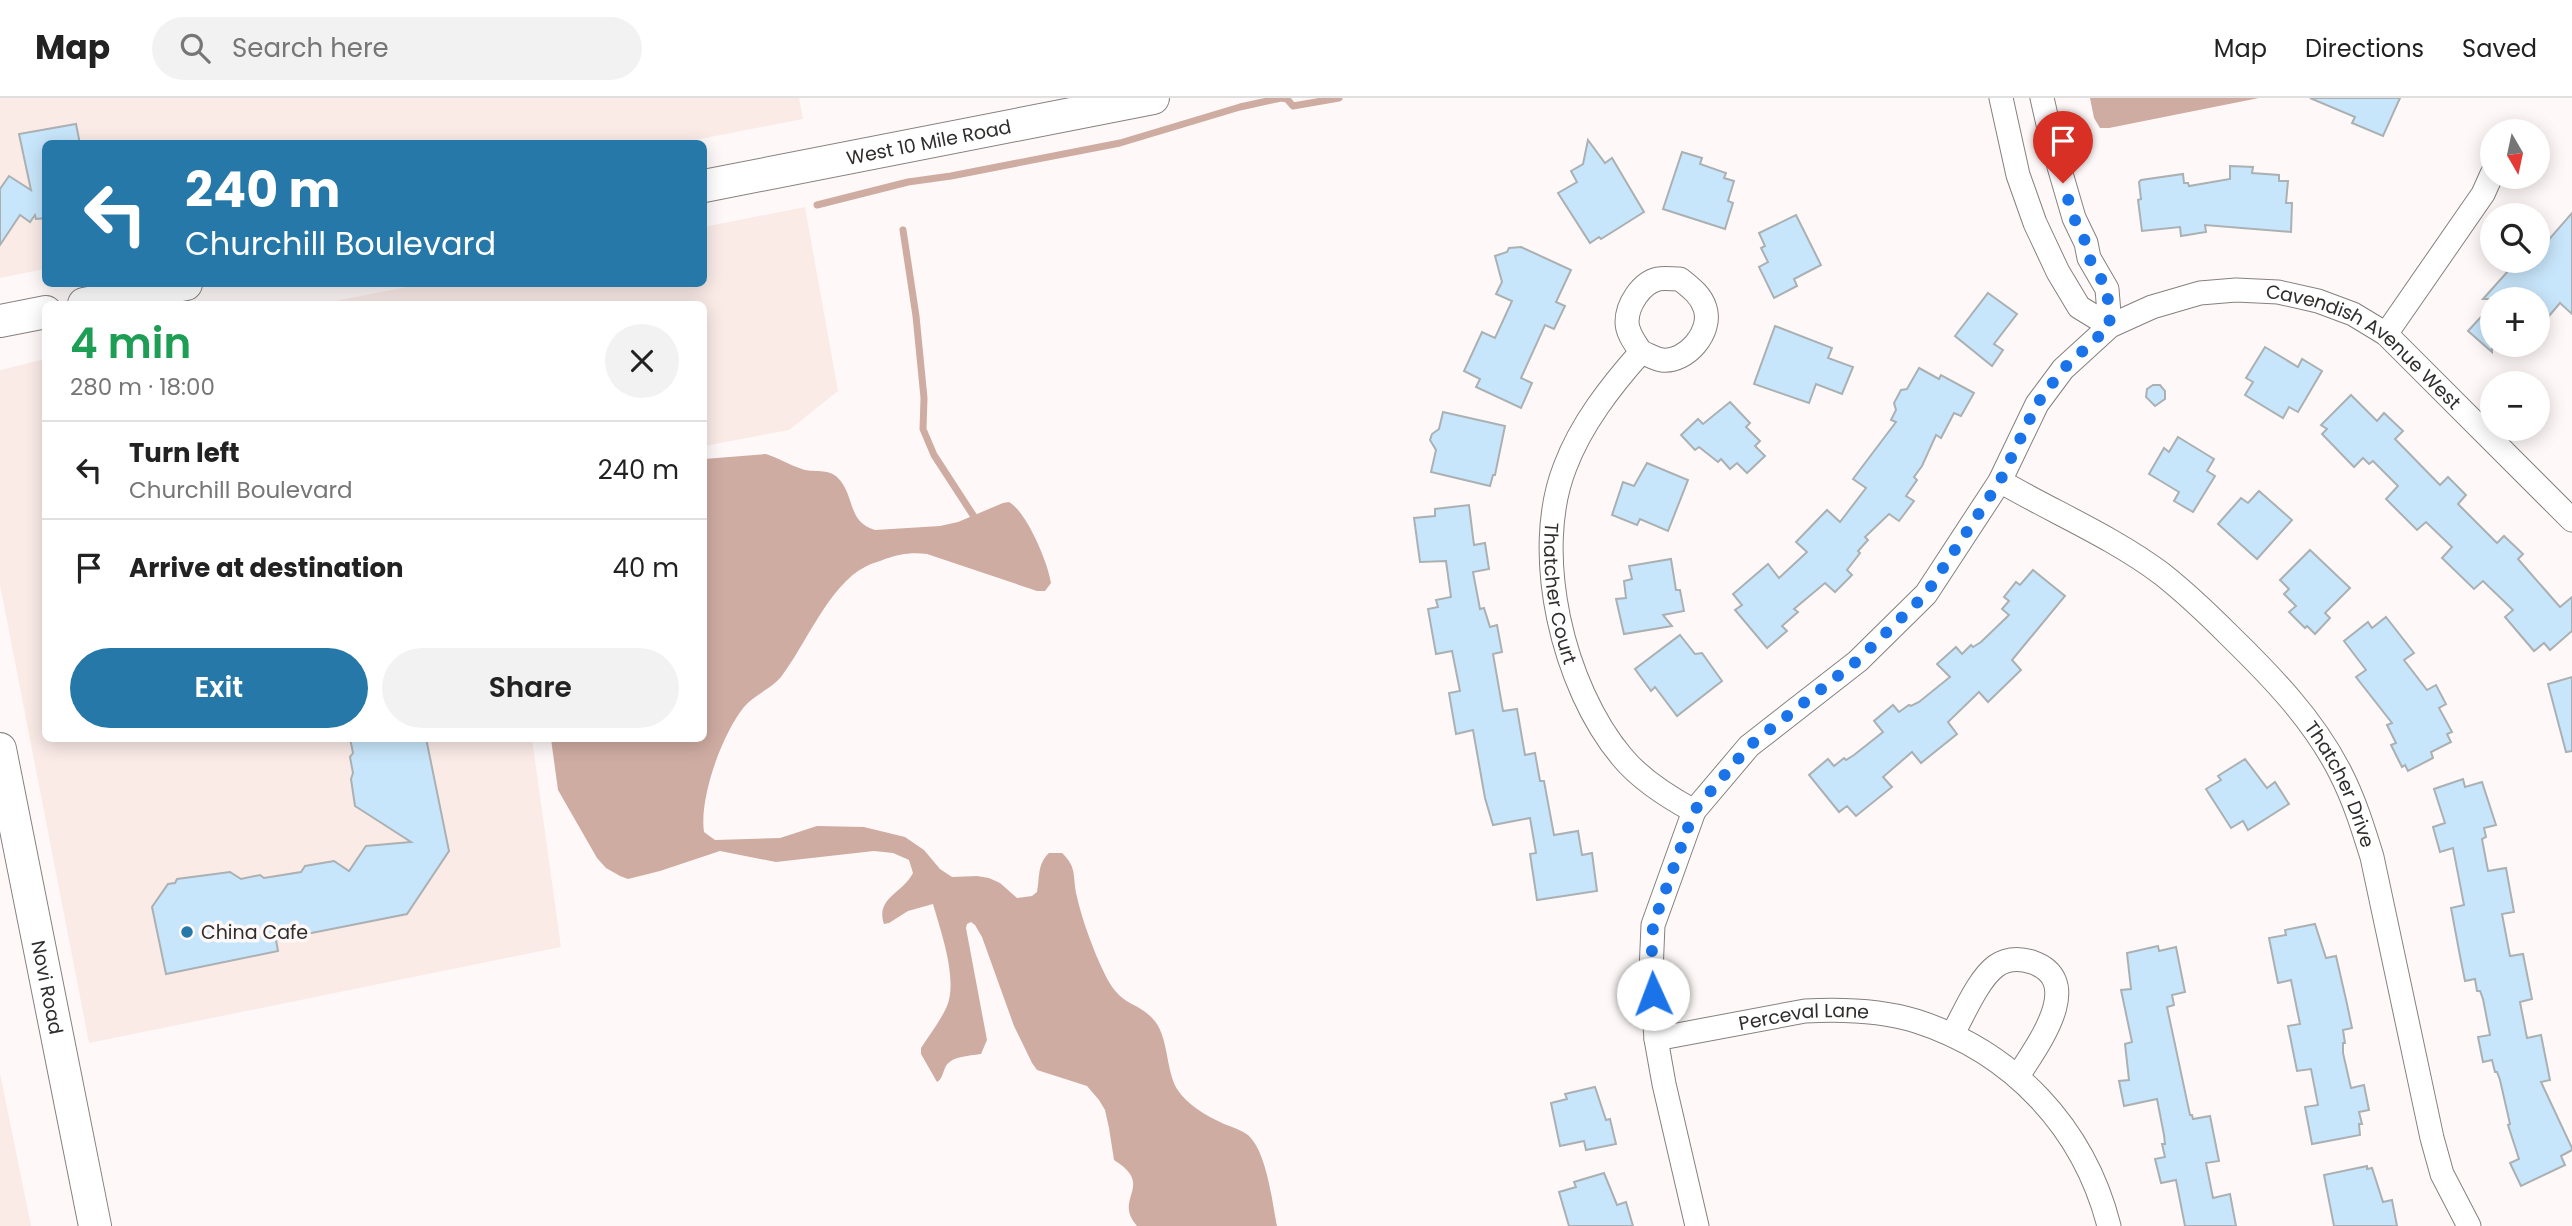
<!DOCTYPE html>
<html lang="en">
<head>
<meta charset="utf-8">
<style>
  body { margin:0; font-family:Poppins,sans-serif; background:#f2f2f2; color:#222; height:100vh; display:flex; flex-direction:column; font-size:26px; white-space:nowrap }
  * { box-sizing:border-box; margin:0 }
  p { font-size:23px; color:#767676 }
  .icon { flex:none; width:38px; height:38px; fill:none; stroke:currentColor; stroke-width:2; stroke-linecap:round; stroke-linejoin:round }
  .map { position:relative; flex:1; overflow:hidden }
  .side { position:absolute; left:42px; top:203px; width:665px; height:441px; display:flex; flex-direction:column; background:#fff; border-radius:10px; box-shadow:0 4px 18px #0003 }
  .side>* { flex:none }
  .hud { position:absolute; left:42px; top:42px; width:665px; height:147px; border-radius:10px; box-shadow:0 4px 18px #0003; background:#2578a8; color:#fff; overflow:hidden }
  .needle { width:46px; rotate:171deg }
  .tools { position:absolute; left:2480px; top:21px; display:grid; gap:14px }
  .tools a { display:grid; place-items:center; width:70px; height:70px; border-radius:50%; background:#fff; box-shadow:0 4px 18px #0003; font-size:35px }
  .pin { position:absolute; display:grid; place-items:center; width:60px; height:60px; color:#fff; margin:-72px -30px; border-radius:50% 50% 50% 0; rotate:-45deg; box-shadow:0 0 7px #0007 }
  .pin .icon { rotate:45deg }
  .me { position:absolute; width:77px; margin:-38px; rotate:358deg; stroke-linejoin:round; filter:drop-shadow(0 0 5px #0008) }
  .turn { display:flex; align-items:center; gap:24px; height:147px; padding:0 28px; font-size:32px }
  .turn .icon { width:91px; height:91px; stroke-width:2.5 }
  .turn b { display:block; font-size:49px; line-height:60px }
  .round { display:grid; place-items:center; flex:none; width:74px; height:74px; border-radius:37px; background:#f2f2f2 }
  .head { display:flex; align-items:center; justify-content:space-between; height:119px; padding:0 28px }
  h1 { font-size:42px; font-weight:600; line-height:52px; color:#1e9e55 }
  .primary-button { display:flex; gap:14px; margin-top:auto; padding:14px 28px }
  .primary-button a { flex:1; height:80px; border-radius:42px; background:#2578a8; color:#fff; font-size:28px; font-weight:600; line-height:80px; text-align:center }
  .primary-button a+a { background:#f2f2f2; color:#222 }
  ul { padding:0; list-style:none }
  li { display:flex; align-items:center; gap:21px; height:98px; padding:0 28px; border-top:2px solid #e0e0e0 }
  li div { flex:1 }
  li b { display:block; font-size:26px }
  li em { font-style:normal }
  header { display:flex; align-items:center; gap:42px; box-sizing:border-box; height:98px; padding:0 35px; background:#fff; border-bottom:2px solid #e0e0e0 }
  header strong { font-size:33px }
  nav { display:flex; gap:38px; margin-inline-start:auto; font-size:24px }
  .search { width:490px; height:63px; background:#f2f2f2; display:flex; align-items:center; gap:18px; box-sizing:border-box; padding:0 24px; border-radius:38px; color:#767676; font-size:26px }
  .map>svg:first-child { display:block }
  .built { fill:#faebe7 }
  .water { fill:#cfaca2 }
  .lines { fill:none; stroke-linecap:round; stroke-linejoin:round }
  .stream { stroke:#cfaca2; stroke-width:7 }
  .building { fill:#c8e6fb; stroke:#abb0b3; stroke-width:2 }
  .street-casing { stroke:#86807f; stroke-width:25 }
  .secondary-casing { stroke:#86807f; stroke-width:34 }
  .street { stroke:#fff; stroke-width:23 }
  .secondary { stroke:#fff; stroke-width:32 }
  .route { stroke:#1a73e8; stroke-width:12; stroke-dasharray:0 21.6 }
  .poi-dot { fill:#2578a8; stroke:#fef9f8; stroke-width:2.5 }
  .labels { text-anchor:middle; stroke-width:7; stroke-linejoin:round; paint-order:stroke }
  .street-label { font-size:19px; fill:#302e2d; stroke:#fef9f8 }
  .poi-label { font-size:19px; fill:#302e2d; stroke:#fef9f8; text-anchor:start }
</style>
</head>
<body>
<header>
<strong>Map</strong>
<div class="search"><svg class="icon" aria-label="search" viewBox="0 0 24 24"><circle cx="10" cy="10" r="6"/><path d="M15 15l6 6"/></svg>Search here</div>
<nav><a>Map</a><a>Directions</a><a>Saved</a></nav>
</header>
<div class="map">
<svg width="2572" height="1128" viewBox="0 0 2572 1128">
  <rect width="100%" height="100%" fill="#fef9f8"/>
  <g class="built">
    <path d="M 0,0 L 799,0 L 803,21 L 680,45 L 46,46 L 45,171 L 0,180 Z"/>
    <path d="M 805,109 L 838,293 L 789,332 L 704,348 L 704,206 L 319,206 L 423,186 L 704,186 L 704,129 Z"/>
    <path d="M 45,261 L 46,640 L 532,641 L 561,849 L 89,945 L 0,487 L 0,272 Z"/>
    <path d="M 0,975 L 31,1128 L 0,1128 Z"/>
  </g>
  <g class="water">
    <path d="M 2090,0 L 2259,0 L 2109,30 L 2100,30 L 2094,20 Z"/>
    <path d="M 766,356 C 779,360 789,367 802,371 C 813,375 829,370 838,380 C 855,397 847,424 875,432 L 940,428 L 958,424 L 1003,405 L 1009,404 C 1027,414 1048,465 1051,485 L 1045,493 L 1037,493 L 927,456 C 911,454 900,456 885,461 C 879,464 871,465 865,469 C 829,487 805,548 781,579 C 771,591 754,597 744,609 C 722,636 699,700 704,734 L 715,742 L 780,740 L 817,728 L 864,729 L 905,739 L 924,752 L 940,771 L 952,779 L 977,778 L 989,780 L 1000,785 L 1017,800 L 1032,798 L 1037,794 C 1040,779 1037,766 1049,755 L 1062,755 C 1078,770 1072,779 1077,799 C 1083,825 1096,860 1109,884 C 1124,909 1138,904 1153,921 C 1169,938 1165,970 1177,991 C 1187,1007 1207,1018 1224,1026 C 1232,1029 1241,1032 1248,1037 C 1267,1054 1272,1104 1277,1128 L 1137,1128 C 1112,1100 1156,1088 1114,1062 L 1109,1030 L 1105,1012 L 1099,1002 L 1087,988 L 1037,972 L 1032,965 L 1014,928 L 982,839 L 975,827 L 971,824 L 967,826 L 966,830 L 987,942 L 981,956 C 969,958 950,958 945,970 C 942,977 942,981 937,984 L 921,956 L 921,950 C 930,936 941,922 947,908 C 958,881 941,834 933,806 L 908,813 L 889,825 L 884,826 C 875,800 903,795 913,775 L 909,762 L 893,755 L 874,753 L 776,764 L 720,753 L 660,773 L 628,781 L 620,778 L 606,770 L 597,760 L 558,692 L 551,641 L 704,640 L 704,361 Z"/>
  </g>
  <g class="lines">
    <g class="stream">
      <path d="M 817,107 L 908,84 L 951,78 L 1120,45 L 1240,9 L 1281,0 L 1287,1 L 1293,8 L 1339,0"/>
      <path d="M 903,132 L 916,218 L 924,300 L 923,331 L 934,357 L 973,417"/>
    </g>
  </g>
  <g class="building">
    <path d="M 2310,0 L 2400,0 L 2383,38 L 2352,25 L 2355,19 Z"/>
    <path d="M 76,26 L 80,46 L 46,46 L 46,120 L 36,121 L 35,117 L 30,124 L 20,117 L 0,147 L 0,91 L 9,78 L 31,92 L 19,36 Z"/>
    <path d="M 1588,42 L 1605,65 L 1612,60 L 1644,114 L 1601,141 L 1599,139 L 1590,145 L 1558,95 L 1577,84 L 1571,73 L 1583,66 Z"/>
    <path d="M 1682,54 L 1702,60 L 1700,66 L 1726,75 L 1724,80 L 1734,83 L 1728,103 L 1733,105 L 1725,131 L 1663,111 Z"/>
    <path d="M 2230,68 L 2253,69 L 2252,75 L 2279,77 L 2279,83 L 2288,83 L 2286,105 L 2292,105 L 2291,134 L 2205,127 L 2206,134 L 2181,138 L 2180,129 L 2142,133 L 2138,102 L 2141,101 L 2139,84 L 2141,82 L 2183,76 L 2184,85 L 2188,85 L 2189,88 L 2230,81 Z"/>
    <path d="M 2572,115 L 2572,216 L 2560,205 L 2538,231 L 2538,201 L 2483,201 L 2517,163 L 2538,163 L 2538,154 Z"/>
    <path d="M 1796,117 L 1821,167 L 1794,181 L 1797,188 L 1774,200 L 1759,169 L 1768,164 L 1761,150 L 1765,148 L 1759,135 Z"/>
    <path d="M 1521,149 L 1571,172 L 1556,204 L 1565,208 L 1554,231 L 1545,227 L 1521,280 L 1532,285 L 1521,310 L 1476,289 L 1480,281 L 1464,273 L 1482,234 L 1495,240 L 1512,203 L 1496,196 L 1502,184 L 1495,158 L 1507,154 L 1509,150 Z"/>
    <path d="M 1988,195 L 2017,216 L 1994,246 L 2003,252 L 1992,268 L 1955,238 Z"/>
    <path d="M 2492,207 L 2492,254 L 2468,233 Z"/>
    <path d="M 1775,228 L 1832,250 L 1828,260 L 1853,269 L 1842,296 L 1816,286 L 1809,305 L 1754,286 Z"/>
    <path d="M 2265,249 L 2298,269 L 2302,261 L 2322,273 L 2298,314 L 2289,309 L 2283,320 L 2245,297 L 2253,284 L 2246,280 Z"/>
    <path d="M 1919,270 L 1939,281 L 1941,277 L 1974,295 L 1961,318 L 1954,315 L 1941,340 L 1936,337 L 1922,368 L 1914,379 L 1917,382 L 1906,398 L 1914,403 L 1899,423 L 1889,416 L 1865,439 L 1868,442 L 1858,453 L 1860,455 L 1847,472 L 1852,477 L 1835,494 L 1825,485 L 1794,511 L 1798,514 L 1782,528 L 1787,533 L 1767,550 L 1735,512 L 1742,507 L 1733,496 L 1768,466 L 1779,480 L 1807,454 L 1796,444 L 1827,412 L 1840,424 L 1866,390 L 1853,381 L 1896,324 L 1891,322 L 1896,312 L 1894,305 L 1901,292 L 1907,291 Z"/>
    <path d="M 2153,287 L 2160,287 L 2165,293 L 2165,301 L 2155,308 L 2146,299 L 2147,291 Z"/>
    <path d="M 2351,297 L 2377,323 L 2384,315 L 2403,333 L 2395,341 L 2440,387 L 2448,379 L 2466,397 L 2458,406 L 2497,445 L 2504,438 L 2523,456 L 2518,461 L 2560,509 L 2572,499 L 2572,533 L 2550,552 L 2544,545 L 2534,553 L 2505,519 L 2513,512 L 2483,483 L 2474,491 L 2442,460 L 2452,449 L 2426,424 L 2417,432 L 2386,401 L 2398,388 L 2373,363 L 2369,366 L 2363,360 L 2354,369 L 2322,336 L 2327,331 L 2321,327 Z"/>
    <path d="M 1730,304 L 1750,325 L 1746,329 L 1760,343 L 1755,348 L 1765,358 L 1747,375 L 1737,365 L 1730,371 L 1721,361 L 1718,364 L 1699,349 L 1695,352 L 1681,337 L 1698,321 L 1703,326 Z"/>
    <path d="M 1443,314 L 1505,328 L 1495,377 L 1493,377 L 1490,388 L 1431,374 L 1436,352 L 1430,342 L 1432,336 L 1439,331 Z"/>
    <path d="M 2178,339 L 2214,361 L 2207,373 L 2215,378 L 2193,414 L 2174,403 L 2179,394 L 2149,376 L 2164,350 L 2169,354 Z"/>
    <path d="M 1647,365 L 1688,382 L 1668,433 L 1640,421 L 1637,427 L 1612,417 L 1623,384 L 1634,388 Z"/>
    <path d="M 2259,393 L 2292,422 L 2257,461 L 2218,426 L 2241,400 L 2248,405 Z"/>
    <path d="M 1469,407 L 1474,447 L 1485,445 L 1489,471 L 1473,474 L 1480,511 L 1484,510 L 1490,529 L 1497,527 L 1502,554 L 1493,556 L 1503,613 L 1517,611 L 1525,657 L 1535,655 L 1540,683 L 1544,683 L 1554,737 L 1578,733 L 1582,757 L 1592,755 L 1597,793 L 1537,802 L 1530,756 L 1536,755 L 1530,720 L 1493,727 L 1485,700 L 1473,632 L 1456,636 L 1449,595 L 1460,593 L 1452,553 L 1436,556 L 1428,511 L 1438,509 L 1436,502 L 1451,499 L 1446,463 L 1420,464 L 1414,420 L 1435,418 L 1435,411 Z"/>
    <path d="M 2310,452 L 2350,490 L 2325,515 L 2330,520 L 2315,536 L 2307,528 L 2305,530 L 2289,514 L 2296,508 L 2284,496 L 2289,491 L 2280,482 Z"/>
    <path d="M 1671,461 L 1676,492 L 1680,492 L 1684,513 L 1663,517 L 1672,528 L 1624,536 L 1616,501 L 1626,500 L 1624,483 L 1632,481 L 1629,468 Z"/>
    <path d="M 2033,472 L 2065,498 L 2012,562 L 2021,572 L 1988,604 L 1979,594 L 1948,624 L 1957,636 L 1921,665 L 1912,654 L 1883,679 L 1892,689 L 1856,718 L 1847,708 L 1839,714 L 1809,677 L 1828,661 L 1834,668 L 1844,660 L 1846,662 L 1854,657 L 1883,634 L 1874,623 L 1893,607 L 1899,614 L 1909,607 L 1911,608 L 1919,604 L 1950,579 L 1937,566 L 1956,549 L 1962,556 L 1971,547 L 1973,549 L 1981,544 L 2009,517 L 2002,511 L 2009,503 L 2004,499 L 2016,484 L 2020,487 Z"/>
    <path d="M 2386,519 L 2414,555 L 2404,562 L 2427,592 L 2436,587 L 2446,606 L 2439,610 L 2452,634 L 2447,636 L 2451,644 L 2431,654 L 2433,660 L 2408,673 L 2405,667 L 2402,669 L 2391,647 L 2396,645 L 2387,627 L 2392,625 L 2356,579 L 2366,572 L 2344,543 L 2368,524 L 2372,530 Z"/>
    <path d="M 1680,537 L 1695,556 L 1702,555 L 1722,583 L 1677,618 L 1655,589 L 1651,593 L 1635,571 Z"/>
    <path d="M 2572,579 L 2572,653 L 2566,654 L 2548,586 Z"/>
    <path d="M 350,640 L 426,640 L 449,753 L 407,816 L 276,842 L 278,853 L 166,876 L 152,809 L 168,786 L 175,785 L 177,781 L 230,774 L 241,781 L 260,777 L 264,780 L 301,774 L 305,768 L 334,763 L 349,773 L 366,748 L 411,744 L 355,708 L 351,681 L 353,675 L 350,659 L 353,655 Z"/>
    <path d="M 2245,661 L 2267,690 L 2275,684 L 2289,706 L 2248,732 L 2243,723 L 2231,730 L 2206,691 L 2221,682 L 2218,678 Z"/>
    <path d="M 2463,681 L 2465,689 L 2482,684 L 2496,727 L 2484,730 L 2486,739 L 2482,741 L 2488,773 L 2506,770 L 2514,814 L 2502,816 L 2510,858 L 2523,856 L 2532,901 L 2520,904 L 2527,940 L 2541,937 L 2550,982 L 2541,984 L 2572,1050 L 2572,1052 L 2561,1058 L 2565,1067 L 2521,1088 L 2510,1065 L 2519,1061 L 2508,1027 L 2510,1026 L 2500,982 L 2497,974 L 2495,974 L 2492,962 L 2483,964 L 2478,939 L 2490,937 L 2483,901 L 2480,893 L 2477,893 L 2475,881 L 2465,883 L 2460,858 L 2451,810 L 2464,807 L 2453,750 L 2440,754 L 2433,729 L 2445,725 L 2434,691 Z"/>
    <path d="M 2315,826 L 2326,860 L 2336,858 L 2347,906 L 2352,930 L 2343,932 L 2345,945 L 2343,945 L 2343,955 L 2351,990 L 2364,987 L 2369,1012 L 2359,1014 L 2362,1026 L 2359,1026 L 2360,1037 L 2312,1046 L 2305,1009 L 2318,1007 L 2311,971 L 2297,973 L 2288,928 L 2300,926 L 2291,882 L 2278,885 L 2269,840 L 2286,837 L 2285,832 Z"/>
    <path d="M 2158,848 L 2159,853 L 2176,849 L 2185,894 L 2172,897 L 2174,907 L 2167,909 L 2190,1017 L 2192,1017 L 2193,1021 L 2210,1018 L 2219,1063 L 2206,1065 L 2213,1100 L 2230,1096 L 2236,1128 L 2185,1128 L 2176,1082 L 2161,1085 L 2155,1061 L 2165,1059 L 2162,1046 L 2165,1046 L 2164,1037 L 2157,1001 L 2124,1008 L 2119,983 L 2129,982 L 2125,946 L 2132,944 L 2121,892 L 2131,891 L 2127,855 Z"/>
    <path d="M 1595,989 L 1606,1022 L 1610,1021 L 1616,1046 L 1586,1052 L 1584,1043 L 1560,1048 L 1551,1005 L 1567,1001 L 1565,996 Z"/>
    <path d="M 2367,1068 L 2367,1071 L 2372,1070 L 2383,1104 L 2392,1102 L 2397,1128 L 2334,1128 L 2324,1077 Z"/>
    <path d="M 1604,1075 L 1617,1107 L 1626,1104 L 1633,1128 L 1569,1128 L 1559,1094 L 1576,1089 L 1574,1084 Z"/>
  </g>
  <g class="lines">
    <g class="street-casing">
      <g id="street">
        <path d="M 2001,0 L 2018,77 L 2035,125 L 2058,174 L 2079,209 L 2110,228 L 2107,191 L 2089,160 L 2086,145 L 2074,120 L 2053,48 L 2042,0"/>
        <path d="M 2386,236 L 2483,96 L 2492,76"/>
        <path id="s1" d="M 1641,254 C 1635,245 1627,235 1627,224 C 1627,207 1641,185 1658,181 C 1664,180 1673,181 1680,181 C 1690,189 1701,197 1705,210 C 1713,234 1686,265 1662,262 C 1655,261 1647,256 1641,254 C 1611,288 1581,326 1565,369 C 1531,455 1563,589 1622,659 C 1641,682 1668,699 1694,713"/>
        <path id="s2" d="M 2000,383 C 2053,414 2113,439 2162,476 C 2186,495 2208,516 2229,537 C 2271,578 2313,621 2340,674 C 2354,701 2363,730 2372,759 L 2432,1040 L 2442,1076 L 2469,1128"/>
        <path d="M 1952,937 C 1963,918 1978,881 1996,868 C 2006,861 2019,860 2032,864 C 2087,883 2036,949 2018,978"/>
        <path id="s3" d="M 1656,941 L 1805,913 C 1842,911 1880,912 1916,923 C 2013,954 2084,1030 2109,1128"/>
        <path id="s4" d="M 1697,1128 L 1664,986 L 1656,941 L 1651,874 L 1653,827 L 1694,713 L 1749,648 L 1858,563 L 1926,496 L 2000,383 L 2037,306 L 2063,271 L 2110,228 L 2152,209 L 2200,195 L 2236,192 L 2278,194 L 2318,203 L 2353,216 L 2386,236 L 2572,422"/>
      </g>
    </g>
    <g class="secondary-casing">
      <g id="secondary">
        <path id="s5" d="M 704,88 L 1153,0"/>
        <path d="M 84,206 L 186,186"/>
        <path d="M 0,223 L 46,214"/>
        <path id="s6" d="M 0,651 L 95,1128"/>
      </g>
    </g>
    <use href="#street" class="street"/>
    <use href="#secondary" class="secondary"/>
  </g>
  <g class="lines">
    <path class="route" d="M 1653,896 L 1651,874 L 1653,827 L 1694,713 L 1749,648 L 1858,562 L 1926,496 L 2000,383 L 2037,306 L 2063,271 L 2110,228 L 2107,191 L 2089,160 L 2086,145 L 2074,120 L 2063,85"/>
  </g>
  <circle class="poi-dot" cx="187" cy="834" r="7"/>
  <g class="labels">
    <g class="street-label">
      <text dy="7" stroke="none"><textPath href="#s5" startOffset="229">West 10 Mile Road</textPath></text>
      <text dy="7" stroke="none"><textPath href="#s4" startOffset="1351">Cavendish Avenue West</textPath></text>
      <text dy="7" stroke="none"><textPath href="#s1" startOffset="518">Thatcher Court</textPath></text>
      <text dy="7" stroke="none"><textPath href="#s2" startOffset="466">Thatcher Drive</textPath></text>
      <text dy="7" stroke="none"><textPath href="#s6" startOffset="243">Novi Road</textPath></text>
      <text dy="7" stroke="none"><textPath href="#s3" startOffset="150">Perceval Lane</textPath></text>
    </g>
    <g class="poi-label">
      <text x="201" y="841">China Cafe</text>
    </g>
  </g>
</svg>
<div class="tools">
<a><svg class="needle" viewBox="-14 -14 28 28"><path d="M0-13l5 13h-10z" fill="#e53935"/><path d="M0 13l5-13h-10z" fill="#767676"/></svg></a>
<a><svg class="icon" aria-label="search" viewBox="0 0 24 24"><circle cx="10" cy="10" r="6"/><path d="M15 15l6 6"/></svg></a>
<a>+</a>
<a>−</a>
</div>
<div class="pin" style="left:2063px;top:85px;background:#d93025"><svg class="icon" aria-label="arrive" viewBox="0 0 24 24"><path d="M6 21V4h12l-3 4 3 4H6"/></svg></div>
<svg class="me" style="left:1653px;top:896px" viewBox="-20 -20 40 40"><circle r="19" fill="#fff"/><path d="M0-13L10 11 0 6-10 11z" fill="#1a73e8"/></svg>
<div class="hud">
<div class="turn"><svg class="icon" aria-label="left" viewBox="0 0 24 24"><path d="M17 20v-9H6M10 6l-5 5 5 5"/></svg><div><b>240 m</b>Churchill Boulevard</div></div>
</div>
<section class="side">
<div class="head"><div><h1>4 min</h1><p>280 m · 18:00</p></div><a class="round"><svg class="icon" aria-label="close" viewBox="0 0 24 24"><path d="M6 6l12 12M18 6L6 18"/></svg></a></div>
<ul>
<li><svg class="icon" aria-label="left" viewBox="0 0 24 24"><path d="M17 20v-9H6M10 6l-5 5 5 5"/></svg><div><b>Turn left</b><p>Churchill Boulevard</p></div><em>240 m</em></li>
<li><svg class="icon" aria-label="arrive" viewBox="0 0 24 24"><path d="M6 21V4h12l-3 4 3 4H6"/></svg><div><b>Arrive at destination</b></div><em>40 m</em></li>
</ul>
<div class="primary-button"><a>Exit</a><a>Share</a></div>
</section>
</div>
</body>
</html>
